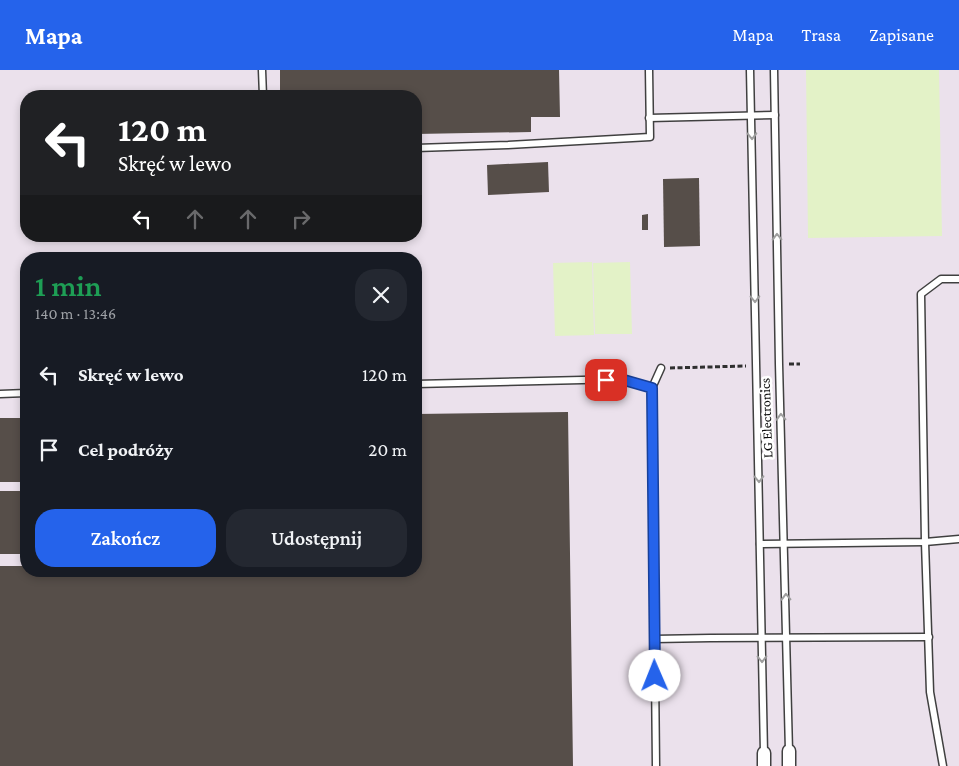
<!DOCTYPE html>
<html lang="pl">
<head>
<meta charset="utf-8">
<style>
  body { margin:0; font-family:"Crimson Pro",serif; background:#242831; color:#f1f3f6; height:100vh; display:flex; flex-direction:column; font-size:19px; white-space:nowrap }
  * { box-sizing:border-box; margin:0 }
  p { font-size:16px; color:#9ea1a6 }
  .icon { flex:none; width:28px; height:28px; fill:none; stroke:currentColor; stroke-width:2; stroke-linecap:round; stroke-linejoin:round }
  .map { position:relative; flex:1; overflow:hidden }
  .drawer { position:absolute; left:20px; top:182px; width:402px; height:325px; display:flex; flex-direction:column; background:#171b24; border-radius:20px; box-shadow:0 2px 8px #0003 }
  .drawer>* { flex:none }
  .hud { position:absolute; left:20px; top:20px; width:402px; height:152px; border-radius:20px; box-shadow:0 2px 8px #0003; background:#202124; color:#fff; overflow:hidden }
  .pin { position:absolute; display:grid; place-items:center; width:42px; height:42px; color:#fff; margin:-21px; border-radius:10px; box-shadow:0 2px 8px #0006 }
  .me { position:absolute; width:55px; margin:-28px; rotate:359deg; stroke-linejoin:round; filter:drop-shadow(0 0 4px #0008) }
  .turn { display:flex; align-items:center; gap:18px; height:105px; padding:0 15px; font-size:22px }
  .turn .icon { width:65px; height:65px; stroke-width:2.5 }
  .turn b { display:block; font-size:35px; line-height:42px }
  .lanes { display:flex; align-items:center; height:48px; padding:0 15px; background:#0003; justify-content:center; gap:25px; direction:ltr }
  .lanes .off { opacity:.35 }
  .round { display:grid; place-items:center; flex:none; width:52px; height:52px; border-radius:20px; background:#242831 }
  .overview { display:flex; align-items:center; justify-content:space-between; height:85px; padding:0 15px }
  h1 { font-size:30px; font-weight:600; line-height:38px; color:#1e9e55 }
  .action { display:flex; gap:10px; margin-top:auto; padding:10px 15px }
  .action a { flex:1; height:58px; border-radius:20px; background:#2563eb; color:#fff; font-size:20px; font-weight:600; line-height:58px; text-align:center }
  .action a+a { background:#242831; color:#f1f3f6 }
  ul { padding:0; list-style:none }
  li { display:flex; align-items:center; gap:15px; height:75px; padding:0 15px }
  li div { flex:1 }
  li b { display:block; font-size:19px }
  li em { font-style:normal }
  header { display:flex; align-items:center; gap:30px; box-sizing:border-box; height:70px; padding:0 25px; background:#2563eb; color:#fff }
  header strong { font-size:24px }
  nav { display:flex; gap:28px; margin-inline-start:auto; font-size:18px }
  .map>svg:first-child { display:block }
  .industrial { fill:#ebe1ec; fill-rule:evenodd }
  .pitch { fill:#e3f2c7 }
  .building { fill:#564e49 }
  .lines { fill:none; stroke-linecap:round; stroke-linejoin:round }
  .service-casing { stroke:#404040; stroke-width:9 }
  .minor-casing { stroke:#404040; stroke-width:15 }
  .path { stroke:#2f2f2f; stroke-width:3; stroke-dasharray:5 2.5; stroke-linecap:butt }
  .service { stroke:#fff; stroke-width:6 }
  .minor { stroke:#fff; stroke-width:12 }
  .oneway { stroke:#9e9e9e }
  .route-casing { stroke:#184099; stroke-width:12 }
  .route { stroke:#2563eb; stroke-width:9 }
  .labels { text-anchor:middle; stroke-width:5; stroke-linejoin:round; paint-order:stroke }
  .street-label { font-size:14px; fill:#0d0d0d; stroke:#fff }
</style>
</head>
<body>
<header>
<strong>Mapa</strong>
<nav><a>Mapa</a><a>Trasa</a><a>Zapisane</a></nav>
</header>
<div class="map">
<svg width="959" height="696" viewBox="0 0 959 696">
  <rect width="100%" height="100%" fill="#fffbed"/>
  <path class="industrial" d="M 0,0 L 959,0 L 959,696 L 0,696 ZM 26,26 L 416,26 L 416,166 L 26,166 ZM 26,189 L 416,189 L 416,501 L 26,501 Z"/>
  <g class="pitch">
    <path d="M 806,0 L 939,0 L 942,166 L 808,168 Z"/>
    <path d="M 592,192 L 594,265 L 555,266 L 553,193 Z"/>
    <path d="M 630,192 L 632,264 L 595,264 L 593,193 Z"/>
  </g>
  <g class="building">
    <path d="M 280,0 L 559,0 L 560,47 L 531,47 L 531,62 L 416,64 L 416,26 L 280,26 Z"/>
    <path d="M 548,92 L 549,122 L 488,125 L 487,95 Z"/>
    <path d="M 699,108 L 700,176 L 664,177 L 663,109 Z"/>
    <path d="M 648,144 L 648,160 L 642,160 L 642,145 Z"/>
    <path d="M 568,342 L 573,696 L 0,696 L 0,496 L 26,496 L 26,501 L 416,501 L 416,344 Z"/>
    <rect x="0" y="348" width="26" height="64"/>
    <rect x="0" y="421" width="26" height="63"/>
  </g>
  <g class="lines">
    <g class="service-casing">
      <g id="service">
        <path d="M 262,0 L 263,26"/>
        <path d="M 750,0 L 764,683"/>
        <path d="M 774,0 L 779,294 L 789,681"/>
        <path d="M 649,48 L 775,45"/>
        <path d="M 416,78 L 508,75 L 650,67 L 649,0"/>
        <path d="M 416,314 L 624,309 L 652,318 L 656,696"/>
        <path d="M 652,318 L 661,298"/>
        <path d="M 0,324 L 26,323"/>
        <path d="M 760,474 L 925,472 L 959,469"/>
        <path d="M 654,569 L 710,568 L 929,567"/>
        <path d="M 943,696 L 930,622 L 925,472 L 921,224 L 941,209 L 959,209"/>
      </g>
    </g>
    <g class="minor-casing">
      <g id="minor">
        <path d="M 789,681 L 789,696"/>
        <path d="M 764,683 L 764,696"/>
      </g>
    </g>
    <g class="path">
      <path d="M 789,294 L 800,294"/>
      <path d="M 670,298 L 746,296"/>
    </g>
    <use href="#service" class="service"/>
    <use href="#minor" class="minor"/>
  </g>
  <defs><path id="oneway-chevron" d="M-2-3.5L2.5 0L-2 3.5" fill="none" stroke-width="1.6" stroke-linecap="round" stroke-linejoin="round" transform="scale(1.25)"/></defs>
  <g class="oneway">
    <use href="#oneway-chevron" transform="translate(752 66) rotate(89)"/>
    <use href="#oneway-chevron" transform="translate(777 167) rotate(-91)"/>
    <use href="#oneway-chevron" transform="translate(755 229) rotate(89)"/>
    <use href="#oneway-chevron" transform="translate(781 347) rotate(-92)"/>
    <use href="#oneway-chevron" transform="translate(759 409) rotate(89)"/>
    <use href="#oneway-chevron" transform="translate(786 527) rotate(-92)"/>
    <use href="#oneway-chevron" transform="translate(762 589) rotate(89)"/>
  </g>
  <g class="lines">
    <g class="route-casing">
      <path id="route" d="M 606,310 L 624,310 L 652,318 L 655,606"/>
    </g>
    <use href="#route" class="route"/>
  </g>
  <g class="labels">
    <g class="street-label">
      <text transform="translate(766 348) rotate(-92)" y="5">LG Electronics</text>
    </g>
  </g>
</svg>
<div class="pin" style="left:606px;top:310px;background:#d93025"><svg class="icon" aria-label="arrive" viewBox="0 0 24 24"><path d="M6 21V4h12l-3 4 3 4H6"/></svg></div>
<svg class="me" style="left:655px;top:606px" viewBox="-20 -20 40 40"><circle r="19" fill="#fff"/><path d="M0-13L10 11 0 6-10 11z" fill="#2563eb"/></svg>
<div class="hud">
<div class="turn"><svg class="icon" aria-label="left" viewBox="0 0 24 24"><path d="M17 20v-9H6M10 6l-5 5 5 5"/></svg><div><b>120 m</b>Skręć w lewo</div></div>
<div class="lanes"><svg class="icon" aria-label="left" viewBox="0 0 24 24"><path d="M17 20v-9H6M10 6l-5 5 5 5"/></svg><svg class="icon off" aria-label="ahead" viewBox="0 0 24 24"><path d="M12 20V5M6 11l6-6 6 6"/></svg><svg class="icon off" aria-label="ahead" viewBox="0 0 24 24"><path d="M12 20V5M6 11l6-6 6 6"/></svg><svg class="icon off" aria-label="right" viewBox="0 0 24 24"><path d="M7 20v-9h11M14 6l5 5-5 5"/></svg></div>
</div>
<section class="drawer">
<div class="overview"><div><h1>1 min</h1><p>140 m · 13:46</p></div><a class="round"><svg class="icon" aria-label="close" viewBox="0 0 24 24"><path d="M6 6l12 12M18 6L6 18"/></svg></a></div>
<ul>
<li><svg class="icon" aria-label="left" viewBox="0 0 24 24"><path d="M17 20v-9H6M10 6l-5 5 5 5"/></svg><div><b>Skręć w lewo</b></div><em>120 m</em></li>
<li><svg class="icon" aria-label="arrive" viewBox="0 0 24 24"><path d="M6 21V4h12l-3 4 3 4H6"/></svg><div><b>Cel podróży</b></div><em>20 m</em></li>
</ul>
<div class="action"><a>Zakończ</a><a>Udostępnij</a></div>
</section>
</div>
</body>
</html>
